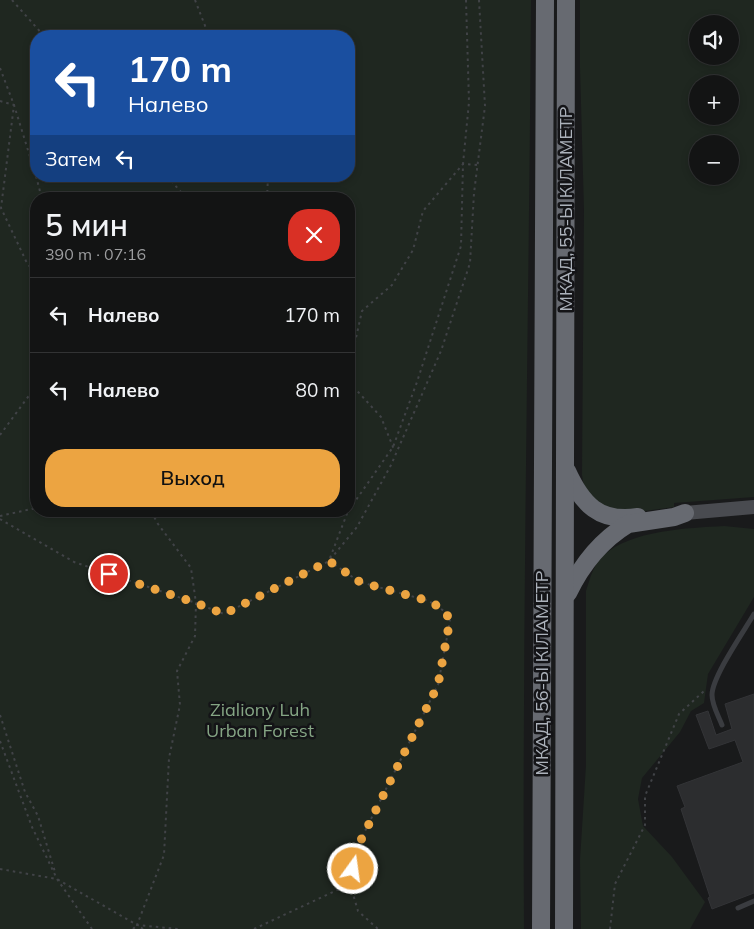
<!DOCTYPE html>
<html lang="ru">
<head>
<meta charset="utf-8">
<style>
  body { margin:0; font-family:Mulish,sans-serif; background:#202122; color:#f1f3f6; height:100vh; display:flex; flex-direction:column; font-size:19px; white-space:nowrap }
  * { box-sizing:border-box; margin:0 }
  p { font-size:16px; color:#9d9ea0 }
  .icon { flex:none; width:28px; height:28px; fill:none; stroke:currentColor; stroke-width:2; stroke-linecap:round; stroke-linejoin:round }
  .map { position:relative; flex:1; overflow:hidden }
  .drawer { position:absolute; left:30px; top:192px; width:325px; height:325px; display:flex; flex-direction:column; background:#131414; border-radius:20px; box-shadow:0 2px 8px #0003,0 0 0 1px #323334 }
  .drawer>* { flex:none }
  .banner { position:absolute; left:30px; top:30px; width:325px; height:152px; border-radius:20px; box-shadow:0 2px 8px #0003,0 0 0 1px #323334; background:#1a4fa0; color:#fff; overflow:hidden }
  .controls { position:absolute; left:689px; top:15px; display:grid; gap:10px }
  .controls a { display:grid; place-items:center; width:50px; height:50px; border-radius:50%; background:#131414; box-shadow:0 2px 8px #0003,0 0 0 1px #323334; font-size:25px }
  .pin { position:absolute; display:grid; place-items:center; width:42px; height:42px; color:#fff; margin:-21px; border:2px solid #fff; border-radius:50%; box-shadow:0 1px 5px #0007 }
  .me { position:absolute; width:55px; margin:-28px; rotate:14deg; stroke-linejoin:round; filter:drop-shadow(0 0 4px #0008) }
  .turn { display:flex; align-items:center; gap:18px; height:105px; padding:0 15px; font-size:22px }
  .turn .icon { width:65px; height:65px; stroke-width:2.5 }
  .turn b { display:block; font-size:35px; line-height:42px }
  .then { display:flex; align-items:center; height:48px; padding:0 15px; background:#0003; gap:10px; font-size:19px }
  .round { display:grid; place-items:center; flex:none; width:52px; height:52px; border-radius:20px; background:#202122 }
  .summary { display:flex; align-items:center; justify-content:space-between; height:85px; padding:0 15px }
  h1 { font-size:30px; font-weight:600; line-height:38px }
  .primary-button { display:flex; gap:10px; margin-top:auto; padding:10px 15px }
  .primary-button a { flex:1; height:58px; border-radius:20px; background:#eca441; color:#111; font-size:20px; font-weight:600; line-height:58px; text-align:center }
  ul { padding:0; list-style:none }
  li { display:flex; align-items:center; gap:15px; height:75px; padding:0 15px; border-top:1px solid #323334 }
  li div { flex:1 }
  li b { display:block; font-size:19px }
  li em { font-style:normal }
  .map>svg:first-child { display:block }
  .green { fill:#1f2720; fill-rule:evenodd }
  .building { fill:#2c2d2f; stroke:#333437 }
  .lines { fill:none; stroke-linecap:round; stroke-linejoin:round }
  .path { stroke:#414347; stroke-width:2; stroke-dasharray:2.5 4; stroke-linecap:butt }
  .lane { stroke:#3a3c40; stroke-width:5 }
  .secondary { stroke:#494b50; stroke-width:14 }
  .highway { stroke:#676a71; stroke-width:18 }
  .route { stroke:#eca441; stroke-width:9; stroke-dasharray:0 16.2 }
  .labels { text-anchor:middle; stroke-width:5; stroke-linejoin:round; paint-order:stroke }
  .street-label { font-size:18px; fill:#acb2bb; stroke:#141417 }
  .park-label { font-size:18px; fill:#85a584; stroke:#141417 }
</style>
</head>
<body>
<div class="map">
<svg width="754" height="929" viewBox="0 0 754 929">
  <rect width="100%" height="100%" fill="#191a1b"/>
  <g class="green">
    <path d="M 0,0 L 531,0 C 529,310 522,619 524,929 L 0,929 ZM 349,36 L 349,176 L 36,176 L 36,36 ZM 36,199 L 349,199 L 349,511 L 36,511 Z"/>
    <path d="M 580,0 L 754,0 L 754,497 L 674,503 L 674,507 L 615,515 L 585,492 L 582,475 L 584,210 L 580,68 ZM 698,24 L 730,24 L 730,56 L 698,56 ZM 698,84 L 730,84 L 730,116 L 698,116 ZM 698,144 L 730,144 L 730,176 L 698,176 Z"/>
    <path d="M 724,526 L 754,529 L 754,597 L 708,674 L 704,703 L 691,711 L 680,732 L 642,778 L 638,799 L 643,826 L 672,857 L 705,902 L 690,929 L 581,929 L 580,860 L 586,765 L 586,591 C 590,578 593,566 603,556 C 630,530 689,528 724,526 Z"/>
  </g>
  <path class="building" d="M 754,694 L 754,893 L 712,909 L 708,898 L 710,897 L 681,809 L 685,807 L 677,786 L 743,762 L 735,740 L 709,749 L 696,715 L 708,711 L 716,735 L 732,729 L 725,704 Z"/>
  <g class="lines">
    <g class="path">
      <path d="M 12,0 L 44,36"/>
      <path d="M 195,0 L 209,36"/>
      <path d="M 0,68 L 14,105 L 36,176"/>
      <path d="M 0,101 L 14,105 L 1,208 L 26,261 L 36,276"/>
      <path d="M 36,176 L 42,199"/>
      <path d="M 167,176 L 187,199"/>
      <path d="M 267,199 L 268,176"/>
      <path d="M 349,369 L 362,311 L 392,285 L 413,250 L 423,211 L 463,164 L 477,165"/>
      <path d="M 349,382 L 381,417 L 393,447 L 396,451"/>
      <path d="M 0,435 L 36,386"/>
      <path d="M 349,510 L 393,447 L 417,382 L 461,246 L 463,164 L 469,102 L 466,0"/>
      <path d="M 0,516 L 36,508"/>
      <path d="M 0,519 L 74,562 L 196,603 L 224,614 L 329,561 L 357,527 L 391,465 L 441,351 L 470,263 L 474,193 L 485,106 L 479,0"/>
      <path d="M 330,558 L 348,511"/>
      <path d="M 329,561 L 360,582 L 429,601 L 444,611 L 450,621 L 438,685 L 361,839 L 350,884 L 358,911 L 378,929"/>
      <path d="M 0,715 L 25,792 L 38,816 L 55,872"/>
      <path d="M 0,741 L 32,827 L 57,879 L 92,929"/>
      <path d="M 0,869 L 57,879 L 137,925 L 178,929"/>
      <path d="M 133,929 L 137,925"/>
      <path d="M 143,929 L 137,925 L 164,855 L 169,758 L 180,705 L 177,671 L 195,636 L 196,603 L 191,568 L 158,524 L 151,511"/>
      <path d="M 254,929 L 350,884"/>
      <path d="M 610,929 L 615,884 L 645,825 L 645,796 L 679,714 L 704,691"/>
    </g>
    <g class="lane">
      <path d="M 722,725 C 718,715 712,705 712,695 C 712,677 744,631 754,614"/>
      <path d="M 738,908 L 754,901"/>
    </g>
    <path class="secondary" d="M 685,513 L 754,507"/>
    <g class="highway">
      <path d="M 567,471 C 582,504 599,523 638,517"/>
      <path d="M 568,593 C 582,564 600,541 628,524 L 674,517 L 685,513"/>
      <path d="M 541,929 L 545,0"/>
      <path d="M 564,929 L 566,0"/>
    </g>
  </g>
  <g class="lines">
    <path class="route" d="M 109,574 L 196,603 L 224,614 L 329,561 L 360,582 L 429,601 L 444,610 L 450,620 L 438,685 L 361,840 L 353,869"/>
  </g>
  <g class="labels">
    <g class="street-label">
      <text transform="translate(566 209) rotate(-90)" y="6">МКАД, 55-Ы КІЛАМЕТР</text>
      <text transform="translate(542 673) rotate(-90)" y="6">МКАД, 56-Ы КІЛАМЕТР</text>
    </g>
    <g class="park-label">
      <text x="260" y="716">Zialiony Luh<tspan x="260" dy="21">Urban Forest</tspan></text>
    </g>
  </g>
</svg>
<div class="controls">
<a><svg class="icon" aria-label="sound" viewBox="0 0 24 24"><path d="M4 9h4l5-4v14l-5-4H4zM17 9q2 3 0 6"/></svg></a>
<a>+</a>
<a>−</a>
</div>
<div class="pin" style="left:109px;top:574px;background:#d93025"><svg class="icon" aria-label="arrive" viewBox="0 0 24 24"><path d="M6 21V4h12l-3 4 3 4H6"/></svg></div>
<svg class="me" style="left:353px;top:869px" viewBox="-20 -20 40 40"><circle r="17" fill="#eca441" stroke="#fff" stroke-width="3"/><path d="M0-11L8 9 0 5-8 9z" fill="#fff"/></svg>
<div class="banner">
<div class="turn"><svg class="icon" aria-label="left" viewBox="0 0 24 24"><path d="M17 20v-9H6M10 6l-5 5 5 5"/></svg><div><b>170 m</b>Налево</div></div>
<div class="then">Затем<svg class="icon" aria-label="left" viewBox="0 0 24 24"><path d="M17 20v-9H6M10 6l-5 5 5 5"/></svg></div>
</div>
<section class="drawer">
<div class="summary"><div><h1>5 мин</h1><p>390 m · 07:16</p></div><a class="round" style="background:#d93025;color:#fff"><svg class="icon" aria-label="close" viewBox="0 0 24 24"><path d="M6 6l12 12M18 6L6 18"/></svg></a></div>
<ul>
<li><svg class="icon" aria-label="left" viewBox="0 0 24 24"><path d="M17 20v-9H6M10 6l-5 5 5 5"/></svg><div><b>Налево</b></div><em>170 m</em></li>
<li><svg class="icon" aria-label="left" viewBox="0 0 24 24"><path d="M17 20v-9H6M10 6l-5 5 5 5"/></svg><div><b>Налево</b></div><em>80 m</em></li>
</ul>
<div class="primary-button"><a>Выход</a></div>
</section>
</div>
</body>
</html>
